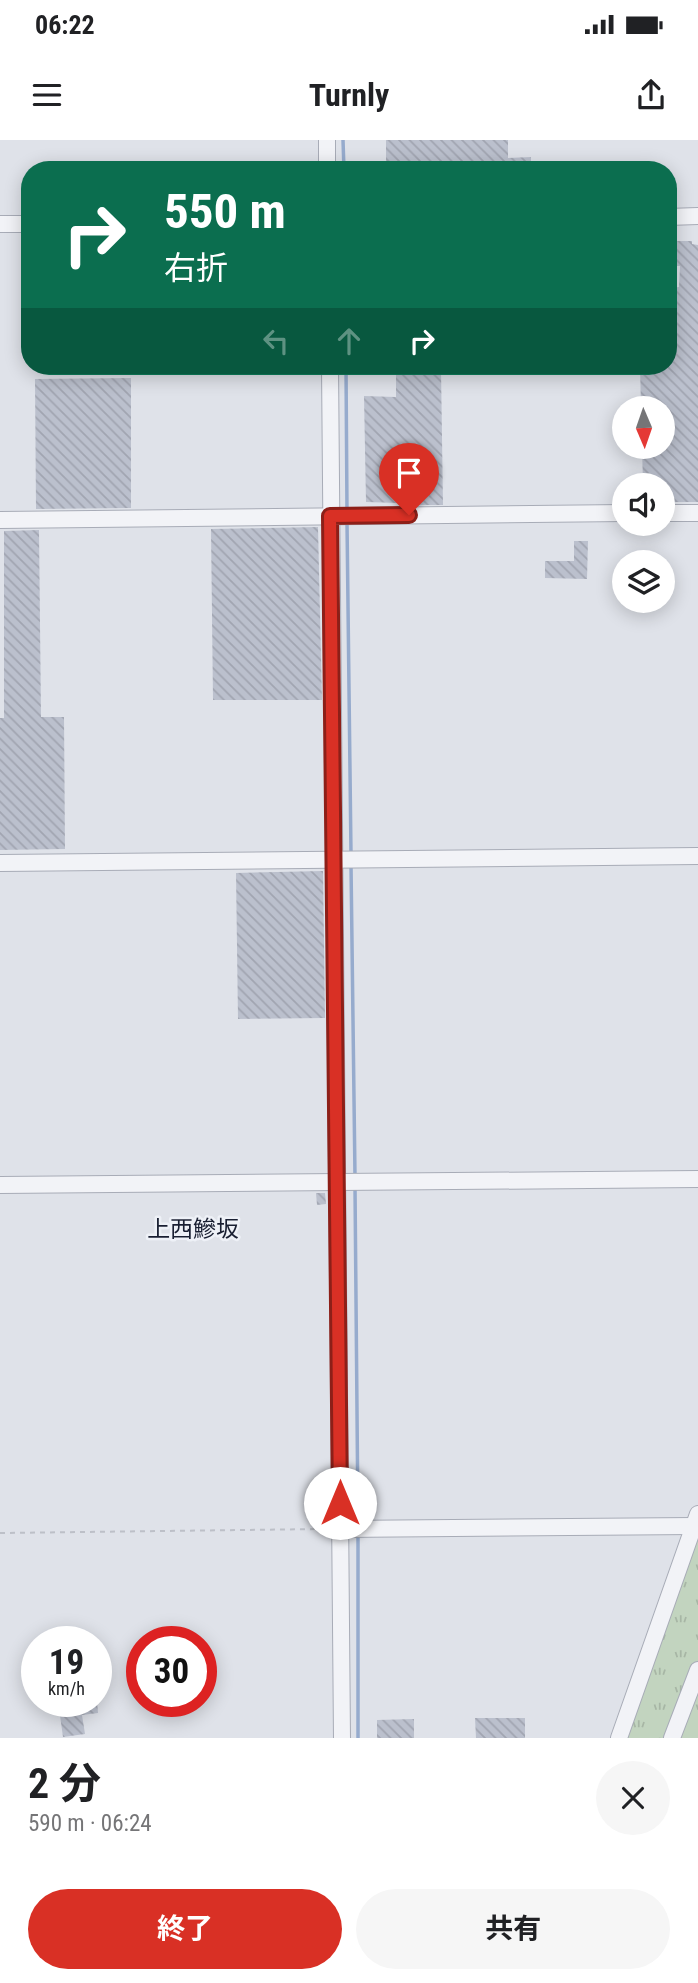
<!DOCTYPE html>
<html lang="ja">
<head>
<meta charset="utf-8">
<style>
  body { margin:0; font-family:"Roboto Condensed","Noto Sans JP",sans-serif; background:#f6f6f6; color:#202124; height:100vh; display:flex; flex-direction:column; font-size:26px; white-space:nowrap }
  * { box-sizing:border-box; margin:0 }
  p { font-size:23px; color:#757577 }
  .icon { flex:none; width:38px; height:38px; fill:none; stroke:currentColor; stroke-width:2; stroke-linecap:round; stroke-linejoin:round }
  .map { position:relative; height:1598px; overflow:hidden }
  .sheet { display:flex; flex-direction:column; background:#fff; flex:1 }
  .sheet>* { flex:none }
  .hud { position:absolute; left:21px; top:21px; width:656px; height:214px; border-radius:28px; box-shadow:0 4px 18px #0003; background:#0b6e4f; color:#fff; overflow:hidden }
  .needle { width:46px; rotate:178deg }
  .controls { position:absolute; left:612px; top:256px; display:grid; gap:14px }
  .controls a { display:grid; place-items:center; width:63px; height:63px; border-radius:50%; background:#fff; box-shadow:0 4px 18px #0003; font-size:35px }
  .speed { position:absolute; left:21px; top:1486px; display:flex; gap:14px; font-size:35px; font-weight:700; text-align:center }
  .speed>* { display:grid; place-content:center; width:91px; height:91px; border-radius:50%; background:#fff; box-shadow:0 4px 18px #0003; line-height:1 }
  .speed small { font-size:18px; font-weight:400 }
  .speed .limit { border:10px solid #d22; background:#fff; color:#111 }
  .pin { position:absolute; display:grid; place-items:center; width:60px; height:60px; color:#fff; margin:-72px -30px; border-radius:50% 50% 50% 0; rotate:-45deg; box-shadow:0 0 7px #0007 }
  .pin .icon { rotate:45deg }
  .me { position:absolute; width:77px; margin:-38px; rotate:0deg; stroke-linejoin:round; filter:drop-shadow(0 0 5px #0008) }
  .turn { display:flex; align-items:center; gap:24px; height:147px; padding:0 28px; font-size:32px }
  .turn .icon { width:91px; height:91px; stroke-width:2.5 }
  .turn b { display:block; font-size:49px; line-height:60px }
  .lanes { display:flex; align-items:center; height:66px; padding:0 28px; background:#0003; justify-content:center; gap:35px; direction:ltr }
  .lanes .off { opacity:.35 }
  .round { display:grid; place-items:center; flex:none; width:74px; height:74px; border-radius:37px; background:#f6f6f6 }
  .headline { display:flex; align-items:center; justify-content:space-between; height:119px; padding:0 28px }
  h1 { font-size:42px; font-weight:700; line-height:52px }
  .primary-button { display:flex; gap:14px; margin-top:auto; padding:14px 28px }
  .primary-button a { flex:1; height:80px; border-radius:42px; background:#d93025; color:#fff; font-size:28px; font-weight:700; line-height:80px; text-align:center }
  .primary-button a+a { background:#f6f6f6; color:#202124 }
  .status { display:flex; justify-content:space-between; align-items:center; height:49px; padding:0 35px; background:#fff; direction:ltr }
  .status svg { height:19px; fill:currentColor }
  header { display:flex; justify-content:space-between; align-items:center; height:91px; padding:0 28px; background:#fff; font-size:32px; font-weight:700 }
  .map>svg:first-child { display:block }
  .grass { fill:url(#grass-tufts) }
  .lines { fill:none; stroke-linecap:round; stroke-linejoin:round }
  .stream { stroke:#96abcd; stroke-width:3.5 }
  .building { fill:url(#building-back-hatch) }
  .minor-casing { stroke:#a8acb7; stroke-width:18 }
  .path { stroke:#bdc0c8; stroke-width:2; stroke-dasharray:5 5; stroke-linecap:butt }
  .minor { stroke:#f2f3f7; stroke-width:16 }
  .route-casing { stroke:#8d1f18; stroke-width:18 }
  .route { stroke:#d93025; stroke-width:12 }
  .labels { text-anchor:middle; stroke-width:5; stroke-linejoin:round; paint-order:stroke }
  .quarter-label { font-size:23px; fill:#191f32; stroke:#eef1f7 }
</style>
</head>
<body>
<div class="status"><b>06:22</b><svg viewBox="0 0 49 12"><path d="M0 12V9h3v3zM5 12V6h3v6zM10 12V3h3v9zM15 12V0h3v12zM26 1h20v11H26zM47 4h2v5h-2z"/></svg></div>
<header><svg class="icon" aria-label="menu" viewBox="0 0 24 24"><path d="M4 6h16M4 12h16M4 18h16"/></svg>Turnly<svg class="icon" aria-label="share" viewBox="0 0 24 24"><path d="M12 15V3M7 8l5-5 5 5M5 13v7h14v-7"/></svg></header>
<div class="map">
<svg width="698" height="1598" viewBox="0 0 698 1598">
  <defs>
    <pattern id="grass-tufts" width="24" height="20" patternUnits="userSpaceOnUse" patternTransform="scale(1.75)"><rect width="24" height="20" fill="#c2d4bf"/><path d="M3 7l-1-3M5 7V3M7 7l1-3M15 17l-1-3M17 17v-4M19 17l1-3" fill="none" stroke="#a7b6a5"/></pattern>
    <pattern id="building-back-hatch" width="6" height="6" patternUnits="userSpaceOnUse" patternTransform="scale(1.75)"><rect width="6" height="6" fill="#bbc0cd"/><path d="M-1 5l2 2M0 0l6 6M5-1l2 2" fill="none" stroke="#a1a5b1"/></pattern>
  </defs>
  <rect width="100%" height="100%" fill="#dfe2e9"/>
  <path class="grass" d="M 698,1391 L 698,1598 L 626,1598 Z"/>
  <g class="lines">
    <g class="stream">
      <path d="M 343,0 L 344,30"/>
      <path d="M 346,226 L 347,371"/>
      <path d="M 347,382 L 351,714"/>
      <path d="M 351,725 L 355,1036"/>
      <path d="M 355,1047 L 358,1382"/>
      <path d="M 358,1598 L 358,1394"/>
    </g>
  </g>
  <g class="building">
    <path d="M 386,0 L 508,0 L 508,18 L 531,17 L 531,30 L 386,30 Z"/>
    <path d="M 671,101 L 692,101 L 692,104 L 698,105 L 698,362 L 663,362 L 663,345 L 643,345 L 642,306 L 663,306 L 663,268 L 641,268 L 640,226 L 668,226 L 668,148 L 679,147 L 680,126 L 670,126 Z"/>
    <path d="M 432,229 L 441,229 L 443,365 L 398,365 L 398,363 L 366,362 L 364,256 L 396,257 L 396,235 L 432,232 Z"/>
    <path d="M 131,238 L 131,368 L 36,369 L 35,239 Z"/>
    <path d="M 318,387 L 322,560 L 213,560 L 211,389 Z"/>
    <path d="M 39,390 L 41,577 L 64,577 L 65,709 L 0,710 L 0,578 L 4,578 L 4,391 Z"/>
    <path d="M 574,401 L 588,401 L 587,439 L 545,438 L 545,421 L 574,421 Z"/>
    <path d="M 323,731 L 325,878 L 238,879 L 236,733 Z"/>
    <path d="M 316,1053 L 325,1053 L 326,1064 L 317,1065 Z"/>
    <path d="M 58,1561 L 97,1561 L 98,1573 L 82,1575 L 85,1594 L 63,1597 Z"/>
    <path d="M 475,1578 L 525,1578 L 525,1598 L 476,1598 Z"/>
    <path d="M 414,1579 L 414,1598 L 377,1598 L 377,1580 Z"/>
  </g>
  <g class="lines">
    <g class="minor-casing">
      <g id="minor">
        <path d="M 327,0 L 327,30"/>
        <path d="M 668,77 L 698,76"/>
        <path d="M 0,84 L 30,84"/>
        <path d="M 330,226 L 342,1598"/>
        <path d="M 663,373 L 698,373"/>
        <path d="M 0,380 L 625,373"/>
        <path d="M 0,723 L 698,716"/>
        <path d="M 0,1045 L 698,1039"/>
        <path d="M 340,1389 L 694,1386"/>
        <path d="M 619,1598 L 698,1374"/>
        <path d="M 672,1598 L 698,1530"/>
      </g>
    </g>
    <path class="path" d="M 0,1393 L 325,1389"/>
    <use href="#minor" class="minor"/>
  </g>
  <g class="lines">
    <g class="route-casing">
      <path id="route" d="M 340,1363 L 330,376 L 409,375"/>
    </g>
    <use href="#route" class="route"/>
  </g>
  <g class="labels">
    <g class="quarter-label">
      <text x="193" y="1097">上西鰺坂</text>
    </g>
  </g>
</svg>
<div class="controls">
<a><svg class="needle" viewBox="-14 -14 28 28"><path d="M0-13l5 13h-10z" fill="#e53935"/><path d="M0 13l5-13h-10z" fill="#757577"/></svg></a>
<a><svg class="icon" aria-label="sound" viewBox="0 0 24 24"><path d="M4 9h4l5-4v14l-5-4H4zM17 9q2 3 0 6"/></svg></a>
<a><svg class="icon" aria-label="layers" viewBox="0 0 24 24"><path d="M12 4l9 5-9 5-9-5zM3 14l9 5 9-5"/></svg></a>
</div>
<div class="speed"><div>19<small>km/h</small></div><div class="limit">30</div></div>
<div class="pin" style="left:409px;top:375px;background:#d93025"><svg class="icon" aria-label="arrive" viewBox="0 0 24 24"><path d="M6 21V4h12l-3 4 3 4H6"/></svg></div>
<svg class="me" style="left:340px;top:1363px" viewBox="-20 -20 40 40"><circle r="19" fill="#fff"/><path d="M0-13L10 11 0 6-10 11z" fill="#d93025"/></svg>
<div class="hud">
<div class="turn"><svg class="icon" aria-label="right" viewBox="0 0 24 24"><path d="M7 20v-9h11M14 6l5 5-5 5"/></svg><div><b>550 m</b>右折</div></div>
<div class="lanes"><svg class="icon off" aria-label="left" viewBox="0 0 24 24"><path d="M17 20v-9H6M10 6l-5 5 5 5"/></svg><svg class="icon off" aria-label="ahead" viewBox="0 0 24 24"><path d="M12 20V5M6 11l6-6 6 6"/></svg><svg class="icon" aria-label="right" viewBox="0 0 24 24"><path d="M7 20v-9h11M14 6l5 5-5 5"/></svg></div>
</div>
</div>
<section class="sheet">
<div class="headline"><div><h1>2 分</h1><p>590 m · 06:24</p></div><a class="round"><svg class="icon" aria-label="close" viewBox="0 0 24 24"><path d="M6 6l12 12M18 6L6 18"/></svg></a></div>
<div class="primary-button"><a>終了</a><a>共有</a></div>
</section>
</body>
</html>
